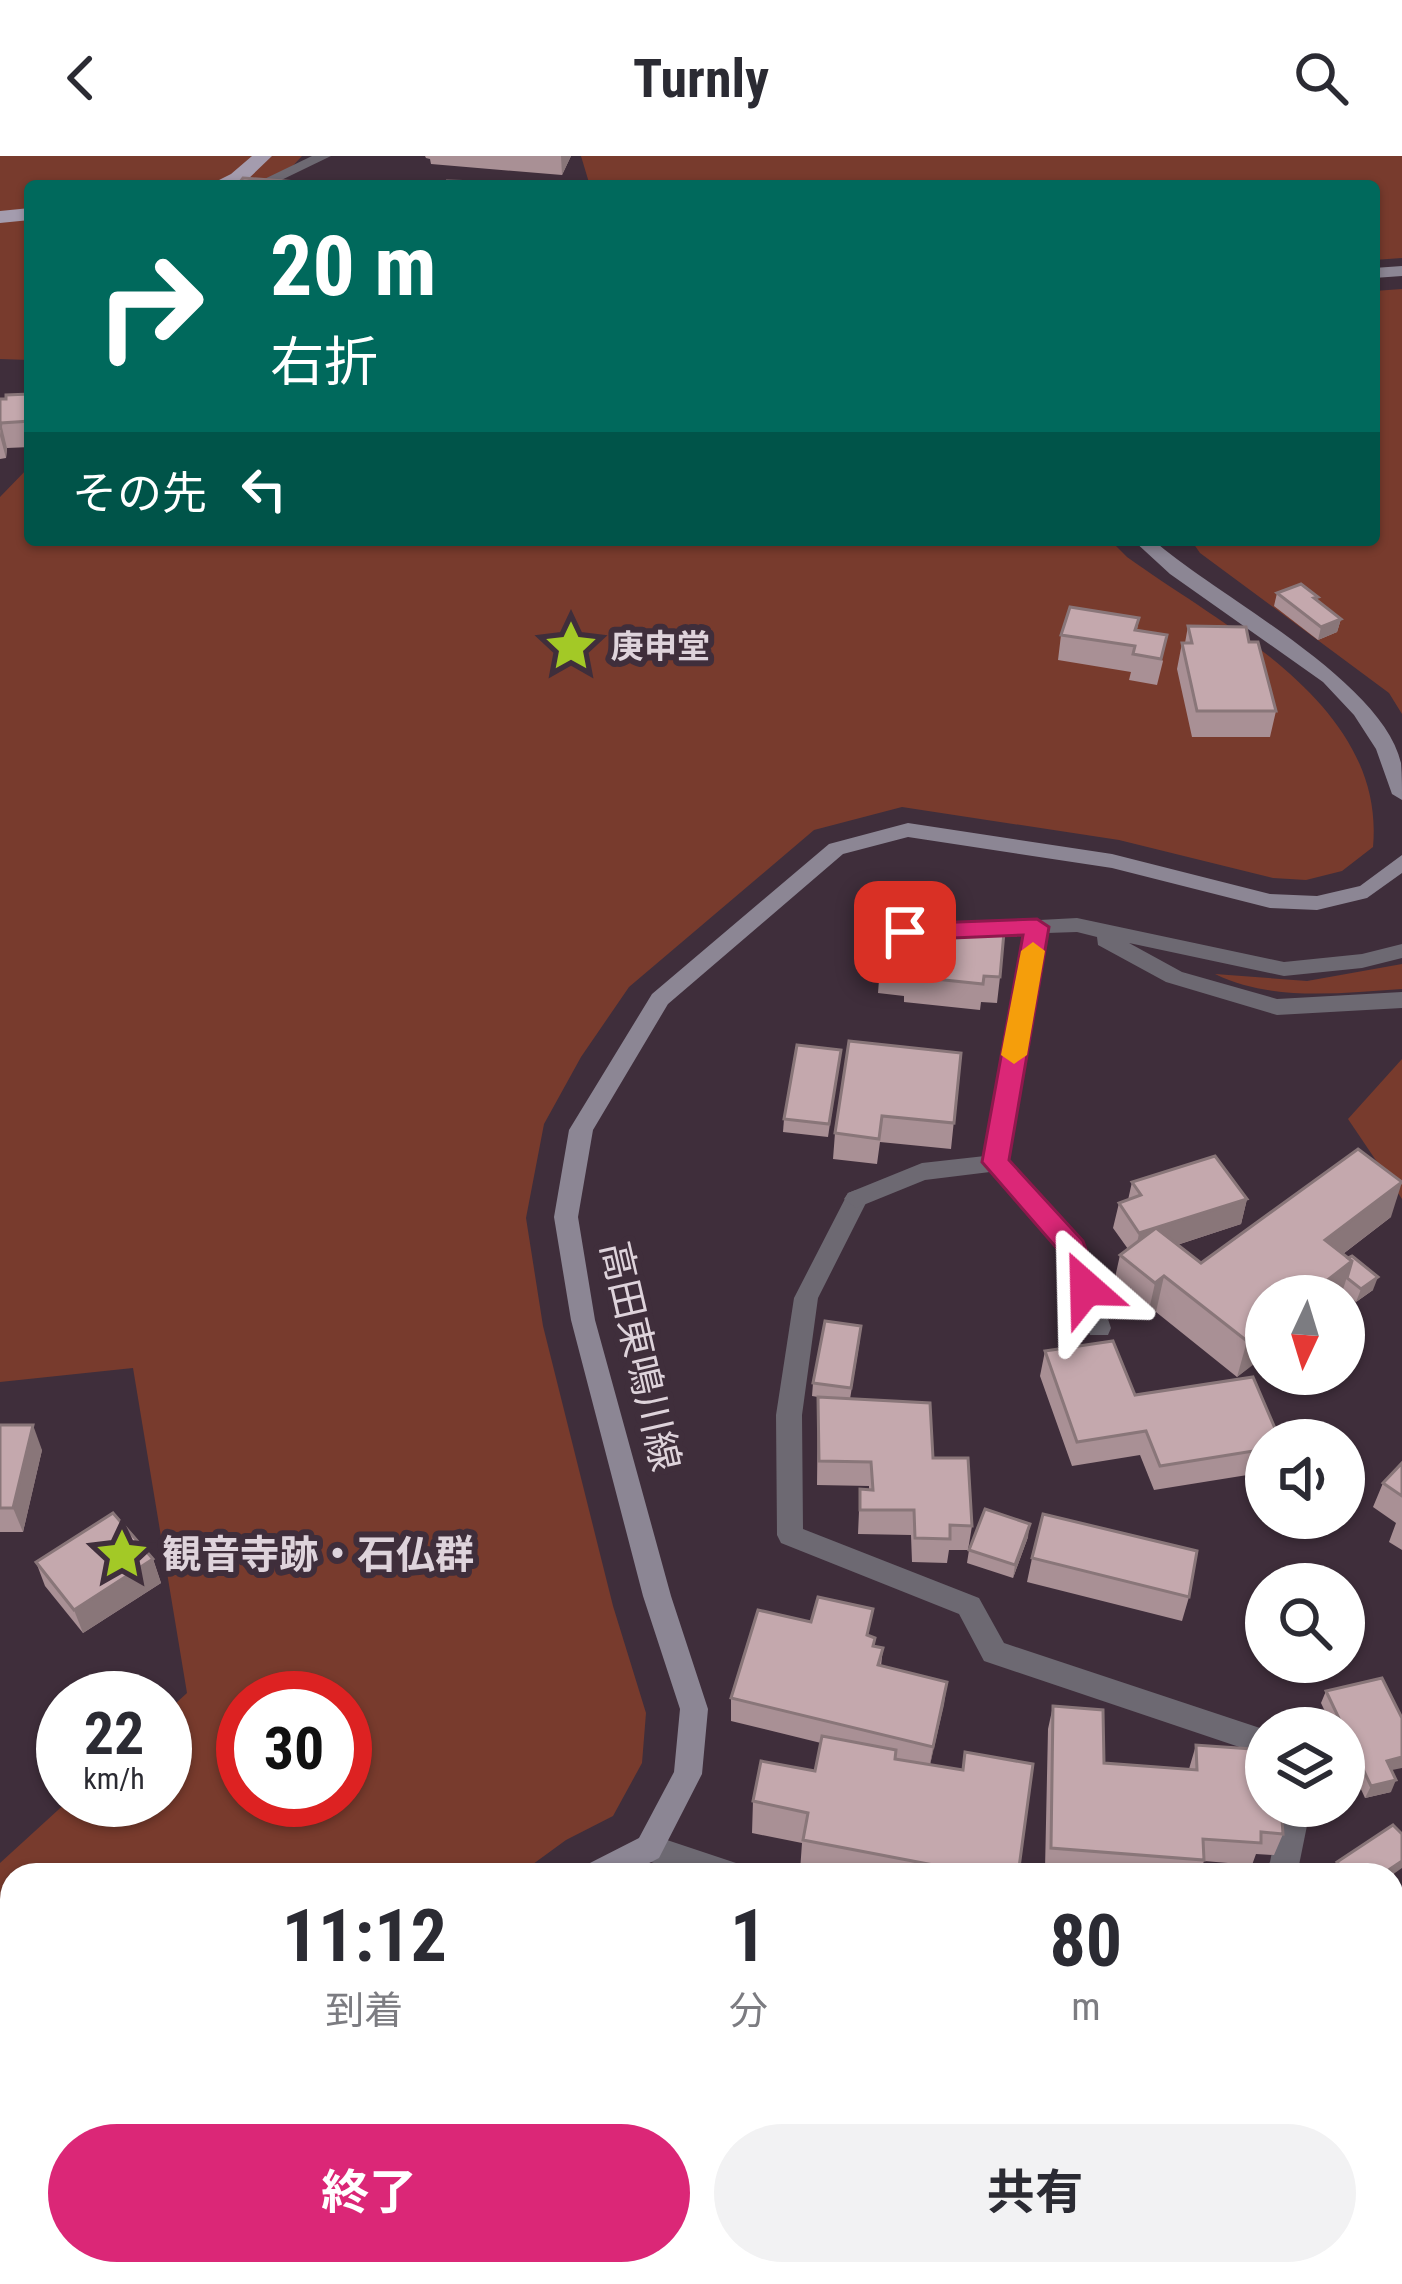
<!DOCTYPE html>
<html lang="ja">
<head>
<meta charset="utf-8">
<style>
  body { margin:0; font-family:"Roboto Condensed","Noto Sans JP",sans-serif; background:#f2f2f3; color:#2b2b33; height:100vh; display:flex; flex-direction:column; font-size:45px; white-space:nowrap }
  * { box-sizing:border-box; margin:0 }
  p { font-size:39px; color:#7c7c81 }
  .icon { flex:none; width:66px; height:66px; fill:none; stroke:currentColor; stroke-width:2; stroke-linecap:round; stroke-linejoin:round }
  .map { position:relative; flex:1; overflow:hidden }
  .details { position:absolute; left:0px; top:1707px; width:1404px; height:423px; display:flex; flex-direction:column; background:#fff; border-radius:36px 36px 0 0; box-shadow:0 3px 9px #0004 }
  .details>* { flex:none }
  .banner { position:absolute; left:24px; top:24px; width:1356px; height:366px; border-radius:12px; box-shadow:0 3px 9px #0004; background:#00695c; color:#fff; overflow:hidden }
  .needle { width:78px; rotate:184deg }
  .controls { position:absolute; left:1245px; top:1119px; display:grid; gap:24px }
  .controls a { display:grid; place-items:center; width:120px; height:120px; border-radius:50%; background:#fff; box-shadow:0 3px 9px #0004; font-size:60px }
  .speed { position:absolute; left:36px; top:1515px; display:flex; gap:24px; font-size:60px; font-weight:700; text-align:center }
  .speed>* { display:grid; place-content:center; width:156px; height:156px; border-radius:50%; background:#fff; box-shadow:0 3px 9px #0004; line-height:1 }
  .speed small { font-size:30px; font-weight:400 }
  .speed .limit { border:18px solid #d22; background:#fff; color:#111 }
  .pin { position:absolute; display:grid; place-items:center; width:102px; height:102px; color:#fff; margin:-51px; border-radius:24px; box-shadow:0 6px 18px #0006 }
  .me { position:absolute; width:132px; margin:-66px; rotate:335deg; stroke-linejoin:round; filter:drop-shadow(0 0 9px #0008) }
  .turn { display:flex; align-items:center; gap:42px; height:252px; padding:0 48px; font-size:54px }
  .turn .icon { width:156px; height:156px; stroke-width:2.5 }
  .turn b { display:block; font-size:84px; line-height:102px }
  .then { display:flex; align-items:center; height:114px; padding:0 48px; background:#0003; gap:24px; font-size:45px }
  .eta { display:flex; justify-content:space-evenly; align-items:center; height:204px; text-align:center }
  .eta b { font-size:72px; font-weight:700; line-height:84px }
  .button { display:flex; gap:24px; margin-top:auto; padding:24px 48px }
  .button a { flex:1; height:138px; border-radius:72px; background:#db2777; color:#fff; font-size:48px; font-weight:700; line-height:138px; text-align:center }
  .button a+a { background:#f2f2f3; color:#2b2b33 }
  header { display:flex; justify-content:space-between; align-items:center; height:156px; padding:0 48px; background:#fff; font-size:54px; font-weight:700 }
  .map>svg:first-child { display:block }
  .green { fill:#783b2d; fill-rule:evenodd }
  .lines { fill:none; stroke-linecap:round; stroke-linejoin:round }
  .service { fill:#6d6972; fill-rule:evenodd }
  .minor { fill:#6d6972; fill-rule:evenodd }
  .secondary { fill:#8c8694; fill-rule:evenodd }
  .primary { fill:#a49cae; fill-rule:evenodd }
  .wall { fill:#a99095 }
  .shaded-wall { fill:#897679 }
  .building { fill:#c4a8ad; stroke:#897679; stroke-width:3 }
  .route { fill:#db2777; stroke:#8e194d; stroke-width:3 }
  .slow { fill:#f59e0b }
  .labels { text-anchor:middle; stroke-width:12; stroke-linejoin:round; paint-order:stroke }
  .far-poi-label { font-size:33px; font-weight:bold; fill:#ded3db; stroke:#3f2e3b; text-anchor:start }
  .street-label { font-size:39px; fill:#ded3db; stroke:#3f2e3b }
  .poi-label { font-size:39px; font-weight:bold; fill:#ded3db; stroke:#3f2e3b; text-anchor:start }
</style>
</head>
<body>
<header><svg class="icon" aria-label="back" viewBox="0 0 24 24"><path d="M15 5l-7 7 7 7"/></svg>Turnly<svg class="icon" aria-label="search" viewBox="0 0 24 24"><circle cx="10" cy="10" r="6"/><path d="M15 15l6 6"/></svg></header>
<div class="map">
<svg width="1402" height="2128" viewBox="0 0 1402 2128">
  <rect width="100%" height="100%" fill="#3f2e3b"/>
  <g class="green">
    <path d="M 0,0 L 302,0 L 274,30 L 30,30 L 30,204 L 0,203 Z"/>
    <path d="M 581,0 L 1402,0 L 1402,102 L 1374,104 L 1374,30 L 590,30 Z"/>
    <path d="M 1402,133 L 1402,558 L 1389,537 L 1200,397 L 1191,384 L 1374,384 L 1374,135 Z"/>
    <path d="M 30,310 L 30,384 L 1110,384 L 1127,401 C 1224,471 1386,549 1373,691 L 1342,715 L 1306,724 L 1273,722 L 1119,684 L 902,651 L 814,674 L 629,831 L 581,901 L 544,968 L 526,1062 L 543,1170 L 613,1450 L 646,1557 L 642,1607 L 613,1660 L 566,1684 L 518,1719 L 12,1719 L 12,2050 L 0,2057 L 0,1707 L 69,1644 L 165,1644 L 165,1557 L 187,1537 L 133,1212 L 0,1226 L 0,341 ZM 243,1542 L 345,1542 L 345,1644 L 243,1644 Z"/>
    <path d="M 1402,808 L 1402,833 C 1339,837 1273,846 1215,818 L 1307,825 Z"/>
    <path d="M 1402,903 L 1402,1043 L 1348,963 Z"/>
    <path d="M 1402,1932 L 1402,2128 L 76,2128 L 95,2118 L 1392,2118 L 1392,1937 Z"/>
  </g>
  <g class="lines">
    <g class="service">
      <path d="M 856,1034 L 868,1043 L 818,1142 L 802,1259 L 803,1373 L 979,1442 L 1004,1487 L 1266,1574 L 1266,1600 L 984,1505 L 959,1458 L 781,1387 L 777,1379 L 776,1259 L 794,1142 L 848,1037 Z"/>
      <path d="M 1281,1650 L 1311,1650 L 1298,1714 L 1296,1719 L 1260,1719 L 1270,1706 Z"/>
    </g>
    <g class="minor">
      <path d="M 312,0 L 331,0 L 269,30 L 250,30 Z"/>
      <path d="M 1077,762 L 1284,806 L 1362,798 L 1402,788 L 1402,802 L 1362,812 L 1284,820 L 1129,787 L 1182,816 L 1277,843 L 1402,836 L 1402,852 L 1277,859 L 1166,826 L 1098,789 L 1097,781 L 1077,776 L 1047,777 L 1007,1005 L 1082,1086 L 1111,1172 L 1108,1179 L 1090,1179 L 1087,1172 L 1062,1097 L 990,1016 L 925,1024 L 856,1052 L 844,1043 L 848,1037 L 922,1007 L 985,1000 L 1025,778 L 949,781 L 938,774 L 941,769 Z"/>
      <path d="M 649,1678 L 742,1709 L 746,1719 L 689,1719 L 639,1702 L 634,1692 L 639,1682 Z"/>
      <path d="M 1178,2118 L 1216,2118 L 1220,2128 L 1182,2128 Z"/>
    </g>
    <g class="secondary">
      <path d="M 1402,110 L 1402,120 L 1374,122 L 1374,112 Z"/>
      <path d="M 1133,384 L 1153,384 C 1217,440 1382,524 1401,607 C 1402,619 1402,632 1402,644 L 1392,638 L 1376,593 L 1354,559 L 1323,526 L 1170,418 Z"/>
      <path d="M 908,667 L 1112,698 L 1270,738 L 1317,740 L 1360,730 L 1402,699 L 1402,717 L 1367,742 L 1317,754 L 1270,752 L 1112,712 L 908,681 L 843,698 L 668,848 L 593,974 L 578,1061 L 595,1164 L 671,1440 L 708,1553 L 702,1618 L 659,1702 L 626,1719 L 582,1719 L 586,1709 L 639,1682 L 674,1616 L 680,1553 L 643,1440 L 571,1164 L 554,1061 L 569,974 L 652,838 L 829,688 Z"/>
      <path d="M 12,2092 L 12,2118 L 25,2118 L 9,2128 L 0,2128 L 0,2097 Z"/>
    </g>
    <g class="primary">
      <path d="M 252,0 L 272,0 L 245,26 L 207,30 L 231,18 Z"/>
      <path d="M 30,52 L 30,64 L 0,67 L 0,55 Z"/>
    </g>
  </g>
  <g class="wall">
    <path d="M 425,0 L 571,0 L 562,19 L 431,8 L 430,3 L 426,2 Z"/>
    <path d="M 30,238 L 30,291 L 7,292 L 6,302 L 0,303 L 0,243 Z"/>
    <path d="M 1277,437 L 1317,445 L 1341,463 L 1337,476 L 1318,484 L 1274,450 Z"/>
    <path d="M 1139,462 L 1137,474 L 1163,505 L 1157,529 L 1129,524 L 1131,516 L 1058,504 L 1061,479 Z"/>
    <path d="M 1188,470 L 1249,486 L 1276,555 L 1270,581 L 1192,581 L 1177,513 L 1182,487 L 1185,487 Z"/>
    <path d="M 880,811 L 1000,821 L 997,847 L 981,846 L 980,854 L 904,846 L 904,840 L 878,837 Z"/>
    <path d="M 841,894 L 828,981 L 783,976 L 784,963 Z"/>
    <path d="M 961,897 L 951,993 L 880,986 L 877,1008 L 833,1003 L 835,977 Z"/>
    <path d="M 1132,1026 L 1247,1043 L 1241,1068 L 1177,1089 L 1201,1107 L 1391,1061 L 1343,1098 L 1373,1134 L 1356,1146 L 1342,1135 L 1237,1221 L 1156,1156 L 1147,1163 L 1112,1135 L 1120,1099 L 1128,1093 L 1113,1072 L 1119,1047 L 1128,1044 Z"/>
    <path d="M 860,1183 L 850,1243 L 933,1302 L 972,1370 L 968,1394 L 949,1394 L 947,1407 L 912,1406 L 911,1379 L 858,1378 L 860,1333 L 869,1334 L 869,1330 L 817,1329 L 818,1241 L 812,1240 L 813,1227 Z"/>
    <path d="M 1045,1195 L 1135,1239 L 1266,1284 L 1266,1316 L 1154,1334 L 1140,1299 L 1072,1310 L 1040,1220 Z"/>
    <path d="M 0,1269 L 42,1294 L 23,1376 L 0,1376 Z"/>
    <path d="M 1402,1307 L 1402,1394 L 1389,1386 L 1396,1367 L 1373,1351 L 1383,1327 Z"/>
    <path d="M 1028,1381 L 1013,1422 L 967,1407 L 969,1394 Z"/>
    <path d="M 1032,1402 L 1189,1441 L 1182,1465 L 1027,1426 Z"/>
    <path d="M 153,1403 L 161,1427 L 83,1477 L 45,1430 L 36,1406 Z"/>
    <path d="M 870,1480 L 875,1482 L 874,1490 L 883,1492 L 881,1510 L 947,1526 L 930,1609 L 962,1614 L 965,1596 L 1018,1719 L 823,1719 L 800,1715 L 802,1687 L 752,1677 L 753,1645 L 815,1615 L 821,1587 L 731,1565 L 731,1542 Z"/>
    <path d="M 1326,1535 L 1391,1614 L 1391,1636 L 1365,1642 L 1344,1596 L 1344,1572 L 1333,1572 L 1321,1547 Z"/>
    <path d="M 1053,1550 L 1104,1607 L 1189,1613 L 1196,1589 L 1283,1678 L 1274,1699 L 1256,1698 L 1252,1709 L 1204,1705 L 1199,1719 L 1112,1719 L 1045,1714 L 1048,1573 Z"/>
    <path d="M 1402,1735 L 1402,1881 L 1392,1878 L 1392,1766 L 1397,1768 Z"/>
    <path d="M 1392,1982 L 1402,1984 L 1402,2055 L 1392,2053 Z"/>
  </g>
  <g class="shaded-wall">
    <path d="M 561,0 L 571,0 L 562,19 Z"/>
    <path d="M 1,267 L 7,292 L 6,302 L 0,280 Z"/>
    <path d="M 1341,463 L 1337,476 L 1318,484 L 1321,471 Z"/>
    <path d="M 1402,1026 L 1391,1061 L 1314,1120 L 1325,1084 Z"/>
    <path d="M 1247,1043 L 1241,1068 L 1134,1103 L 1139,1077 Z"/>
    <path d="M 1352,1105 L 1341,1140 L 1307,1140 Z"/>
    <path d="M 1164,1120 L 1156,1156 L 1147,1163 L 1155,1127 Z"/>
    <path d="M 1378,1121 L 1373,1134 L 1356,1146 L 1361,1133 Z"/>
    <path d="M 1266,1171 L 1266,1199 L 1237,1221 L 1247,1185 Z"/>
    <path d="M 33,1269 L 42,1294 L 23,1376 L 13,1352 Z"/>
    <path d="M 1030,1368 L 1028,1381 L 1013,1422 L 1015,1409 Z"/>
    <path d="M 153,1403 L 161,1427 L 83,1477 L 74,1454 Z"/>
    <path d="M 947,1526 L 944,1549 L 929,1613 L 933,1591 Z"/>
    <path d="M 1402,1601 L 1402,1612 L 1382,1616 L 1387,1605 Z"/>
    <path d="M 1396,1624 L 1391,1636 L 1365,1642 L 1371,1630 Z"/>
    <path d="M 1402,1705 L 1402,1712 L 1392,1719 L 1381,1719 Z"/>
  </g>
  <g class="building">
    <path d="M 243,22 L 338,29 L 237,30 Z"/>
    <path d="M 447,25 L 477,26 L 475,30 L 444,30 Z"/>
    <path d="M 30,238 L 30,265 L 1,267 L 0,274 L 0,243 L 6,243 L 6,239 Z"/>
    <path d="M 1301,428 L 1318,441 L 1314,442 L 1341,463 L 1321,471 L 1277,437 Z"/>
    <path d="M 1070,451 L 1139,462 L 1135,474 L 1167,479 L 1161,503 L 1133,498 L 1135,490 L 1061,479 Z"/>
    <path d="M 1188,470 L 1246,471 L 1249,486 L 1258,486 L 1276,555 L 1197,555 L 1182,487 L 1192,487 Z"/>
    <path d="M 886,764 L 1004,776 L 1000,821 L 984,820 L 983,828 L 906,820 L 907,814 L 880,811 Z"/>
    <path d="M 849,885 L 961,897 L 954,967 L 882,960 L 879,983 L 835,977 Z"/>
    <path d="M 797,889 L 841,894 L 829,968 L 784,963 Z"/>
    <path d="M 1358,993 L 1402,1026 L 1325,1084 L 1352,1105 L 1307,1140 L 1266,1140 L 1266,1171 L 1247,1185 L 1164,1120 L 1155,1127 L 1120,1099 L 1156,1072 L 1201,1107 Z"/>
    <path d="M 1215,1000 L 1247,1043 L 1139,1077 L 1119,1047 L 1141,1039 L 1132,1026 Z"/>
    <path d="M 1352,1100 L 1378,1121 L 1361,1133 L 1347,1122 L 1352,1105 L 1348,1102 Z"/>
    <path d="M 825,1165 L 861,1170 L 851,1232 L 813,1227 Z"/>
    <path d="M 1113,1185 L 1135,1239 L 1253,1221 L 1280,1284 L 1266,1284 L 1266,1293 L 1160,1310 L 1146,1275 L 1077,1286 L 1045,1195 Z"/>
    <path d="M 818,1241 L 930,1247 L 933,1302 L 968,1302 L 972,1370 L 950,1369 L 950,1383 L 915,1382 L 914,1354 L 860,1354 L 860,1333 L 873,1334 L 871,1306 L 819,1305 Z"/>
    <path d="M 0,1269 L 33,1269 L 13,1352 L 0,1352 Z"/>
    <path d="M 1402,1307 L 1402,1340 L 1383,1327 Z"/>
    <path d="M 985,1353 L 1030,1368 L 1015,1409 L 969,1394 Z"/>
    <path d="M 113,1357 L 153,1403 L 74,1454 L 36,1406 Z"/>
    <path d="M 1043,1358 L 1197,1395 L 1189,1441 L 1032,1402 Z"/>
    <path d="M 818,1441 L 873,1453 L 867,1479 L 875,1482 L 873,1490 L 883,1492 L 878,1509 L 947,1526 L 933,1591 L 731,1542 L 758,1454 L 811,1466 Z"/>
    <path d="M 1382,1522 L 1402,1562 L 1402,1601 L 1387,1605 L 1396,1624 L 1371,1630 L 1326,1535 Z"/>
    <path d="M 1053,1550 L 1103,1554 L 1104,1607 L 1197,1614 L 1196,1589 L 1266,1594 L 1266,1650 L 1281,1650 L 1283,1678 L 1261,1676 L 1261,1687 L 1203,1683 L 1204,1704 L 1051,1692 Z"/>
    <path d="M 822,1580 L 896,1594 L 895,1603 L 963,1614 L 965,1596 L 1033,1608 L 1018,1719 L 948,1719 L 949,1712 L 803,1684 L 808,1657 L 753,1645 L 761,1605 L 815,1615 Z"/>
    <path d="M 1393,1669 L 1402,1678 L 1402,1705 L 1381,1719 L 1332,1719 L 1342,1712 L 1337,1706 Z"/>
    <path d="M 1392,1766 L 1402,1769 L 1402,1847 L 1392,1844 Z"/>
    <path d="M 1392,1982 L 1402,1984 L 1402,2045 L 1392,2042 Z"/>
  </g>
  <path class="route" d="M 1037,763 L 1049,771 L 1009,1004 L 1083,1085 L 1100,1132 L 1086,1143 L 1076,1140 L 1061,1097 L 982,1006 L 1023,779 L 905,784 L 893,776 L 905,768 Z"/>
  <path class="slow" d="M 1033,786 L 1045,795 L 1027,899 L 1014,908 L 1001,899 L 1021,795 Z"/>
  <defs>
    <g id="sight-bare" transform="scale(4.14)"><path d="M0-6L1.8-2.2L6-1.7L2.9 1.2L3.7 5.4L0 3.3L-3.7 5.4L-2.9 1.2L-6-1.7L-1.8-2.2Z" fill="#a3c926" stroke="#3f2e3b" stroke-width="2.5" paint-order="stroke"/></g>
  </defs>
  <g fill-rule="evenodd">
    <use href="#sight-bare" x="571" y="490"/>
    <use href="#sight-bare" x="122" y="1398"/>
  </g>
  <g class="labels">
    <g class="far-poi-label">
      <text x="611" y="502">庚申堂</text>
    </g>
    <g class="street-label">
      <text transform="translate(641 1200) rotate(77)" y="14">高田東鳴川線</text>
    </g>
    <g class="poi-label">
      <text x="162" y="1412">観音寺跡・石仏群</text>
    </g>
  </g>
</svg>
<div class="controls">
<a><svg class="needle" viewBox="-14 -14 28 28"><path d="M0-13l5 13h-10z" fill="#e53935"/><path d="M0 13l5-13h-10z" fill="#7c7c81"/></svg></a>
<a><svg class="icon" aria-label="sound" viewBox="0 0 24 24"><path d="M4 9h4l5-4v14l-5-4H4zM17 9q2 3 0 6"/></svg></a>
<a><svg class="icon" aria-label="search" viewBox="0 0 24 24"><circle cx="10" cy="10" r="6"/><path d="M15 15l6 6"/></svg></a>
<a><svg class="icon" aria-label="layers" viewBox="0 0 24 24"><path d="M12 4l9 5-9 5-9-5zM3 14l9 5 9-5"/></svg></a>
</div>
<div class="speed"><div>22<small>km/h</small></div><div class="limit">30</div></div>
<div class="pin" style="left:905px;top:776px;background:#d93025"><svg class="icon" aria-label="arrive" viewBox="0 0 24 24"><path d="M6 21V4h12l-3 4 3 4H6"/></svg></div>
<svg class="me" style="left:1086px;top:1132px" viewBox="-20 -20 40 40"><path d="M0-17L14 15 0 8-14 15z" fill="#db2777" stroke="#fff" stroke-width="4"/></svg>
<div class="banner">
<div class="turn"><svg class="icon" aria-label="right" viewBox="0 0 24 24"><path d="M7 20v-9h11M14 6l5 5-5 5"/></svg><div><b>20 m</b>右折</div></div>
<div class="then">その先<svg class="icon" aria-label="left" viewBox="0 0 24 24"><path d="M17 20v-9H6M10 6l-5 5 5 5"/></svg></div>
</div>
<section class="details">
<div class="eta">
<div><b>11:12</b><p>到着</p></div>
<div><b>1</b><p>分</p></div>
<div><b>80</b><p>m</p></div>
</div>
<div class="button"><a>終了</a><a>共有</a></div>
</section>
</div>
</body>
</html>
